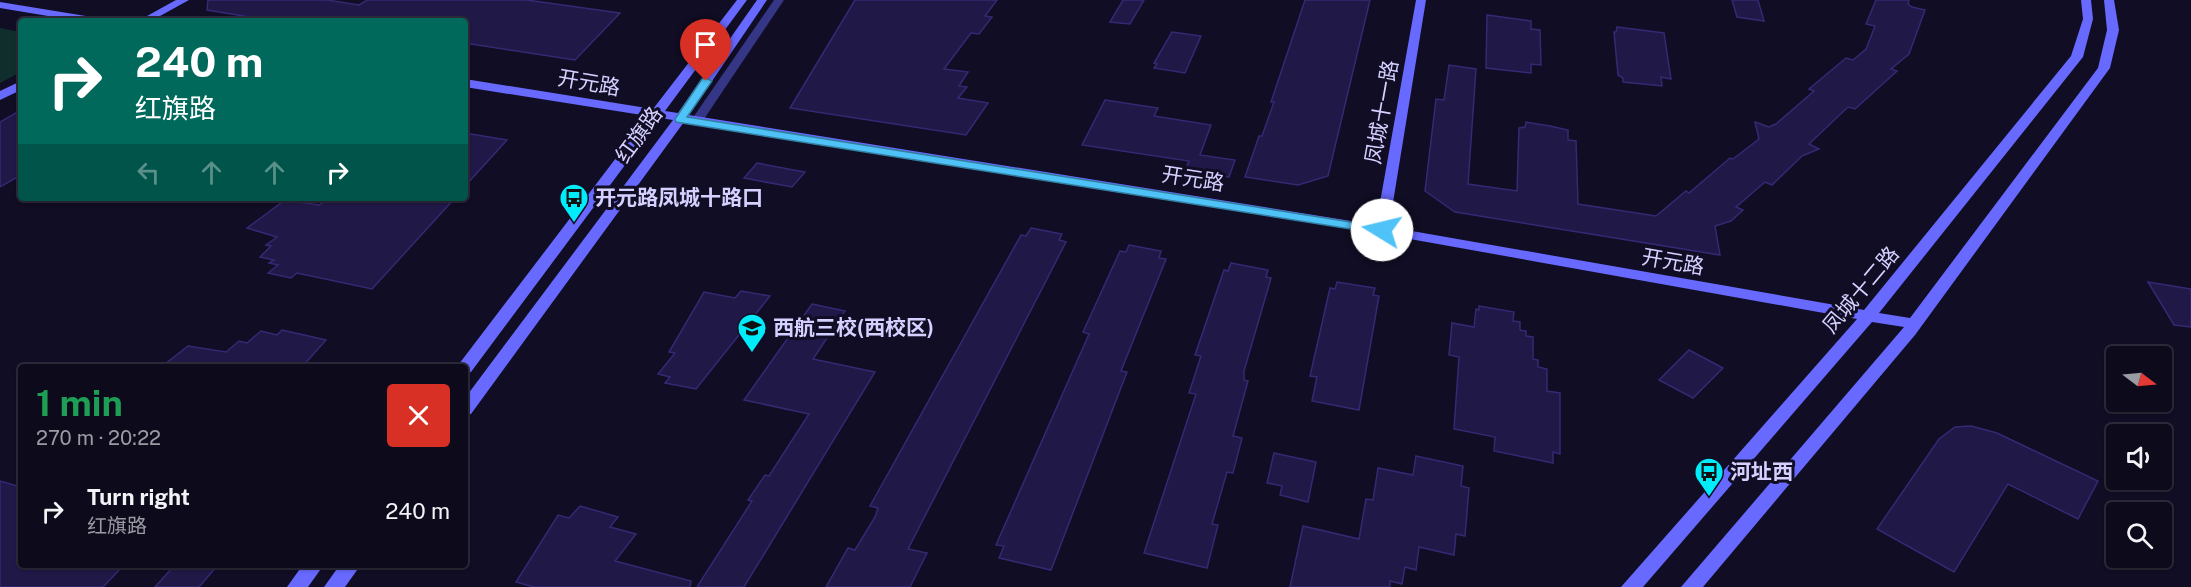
<!DOCTYPE html>
<html lang="en">
<head>
<meta charset="utf-8">
<style>
  body { margin:0; font-family:"Public Sans","Noto Sans SC",sans-serif; background:#1a1828; color:#f1f3f6; height:100vh; display:flex; flex-direction:column; font-size:22px; white-space:nowrap }
  * { box-sizing:border-box; margin:0 }
  p { font-size:20px; color:#9a9aa3 }
  .icon { flex:none; width:33px; height:33px; fill:none; stroke:currentColor; stroke-width:2; stroke-linecap:round; stroke-linejoin:round }
  .map { position:relative; flex:1; overflow:hidden }
  .side { position:absolute; left:18px; top:364px; width:450px; height:204px; display:flex; flex-direction:column; background:#0c0a1b; border-radius:6px; box-shadow:0 2px 4px #0004,0 0 0 2px #2c2b3a }
  .side>* { flex:none }
  .banner { position:absolute; left:18px; top:18px; width:450px; height:183px; border-radius:6px; box-shadow:0 2px 4px #0004,0 0 0 2px #2c2b3a; background:#00695c; color:#fff; overflow:hidden }
  .needle { width:39px; rotate:106deg }
  .controls { position:absolute; left:2106px; top:346px; display:grid; gap:12px }
  .controls a { display:grid; place-items:center; width:66px; height:66px; border-radius:6px; background:#0c0a1b; box-shadow:0 2px 4px #0004,0 0 0 2px #2c2b3a; font-size:30px }
  .pin { position:absolute; display:grid; place-items:center; width:51px; height:51px; color:#fff; margin:-62px -26px; border-radius:50% 50% 50% 0; rotate:-45deg; box-shadow:0 0 6px #0007 }
  .pin .icon { rotate:45deg }
  .me { position:absolute; width:66px; margin:-33px; rotate:279deg; stroke-linejoin:round; filter:drop-shadow(0 0 4px #0008) }
  .turn { display:flex; align-items:center; gap:21px; height:126px; padding:0 18px; font-size:27px }
  .turn .icon { width:78px; height:78px; stroke-width:2.5 }
  .turn b { display:block; font-size:42px; line-height:51px }
  .lanes { display:flex; align-items:center; height:57px; padding:0 18px; background:#0003; justify-content:center; gap:30px; direction:ltr }
  .lanes .off { opacity:.35 }
  .round { display:grid; place-items:center; flex:none; width:63px; height:63px; border-radius:6px; background:#1a1828 }
  .summary { display:flex; align-items:center; justify-content:space-between; height:102px; padding:0 18px }
  h1 { font-size:36px; font-weight:700; line-height:45px; color:#1e9e55 }
  ul { padding:0; list-style:none }
  li { display:flex; align-items:center; gap:18px; height:90px; padding:0 18px }
  li div { flex:1 }
  li b { display:block; font-size:22px }
  li em { font-style:normal }
  .map>svg:first-child { display:block }
  .green { fill:#102f2c }
  .building { fill:#201846; stroke:#352974; stroke-width:1.5 }
  .lines { fill:none; stroke-linecap:round; stroke-linejoin:round }
  .street { fill:#353686; fill-rule:evenodd }
  .secondary { fill:#6769ff; fill-rule:evenodd }
  .route { fill:#4fc3f7; stroke:#337fa1; stroke-width:1.5 }
  .labels { text-anchor:middle; stroke-width:6; stroke-linejoin:round; paint-order:stroke }
  .street-label { font-size:21px; fill:#d4d0ff; stroke:#100d24 }
  .poi-label { font-size:21px; font-weight:bold; fill:#d4d0ff; stroke:#100d24; text-anchor:start }
</style>
</head>
<body>
<div class="map">
<svg width="2191" height="587" viewBox="0 0 2191 587">
  <rect width="100%" height="100%" fill="#100d24"/>
  <path class="green" d="M 0,28 L 21,32 L 21,72 L 0,83 Z"/>
  <g class="building">
    <path d="M 208,0 L 327,0 L 359,5 L 367,0 L 527,0 L 620,13 L 575,60 L 465,43 L 465,21 L 274,21 L 207,10 Z"/>
    <path d="M 855,0 L 997,0 L 985,16 L 992,17 L 979,34 L 971,33 L 944,69 L 968,72 L 959,86 L 967,87 L 958,98 L 988,103 L 966,135 L 790,108 Z"/>
    <path d="M 1123,0 L 1144,0 L 1130,24 L 1110,22 Z"/>
    <path d="M 1305,0 L 1370,0 L 1328,176 L 1298,185 L 1245,177 L 1259,136 L 1262,136 L 1274,102 L 1271,102 Z"/>
    <path d="M 1732,0 L 1758,0 L 1764,21 L 1737,17 Z"/>
    <path d="M 1876,0 L 1909,0 L 1908,4 L 1912,7 L 1925,10 L 1909,54 L 1891,69 L 1897,71 L 1855,109 L 1848,107 L 1809,144 L 1819,149 L 1802,156 L 1772,185 L 1765,182 L 1736,207 L 1743,210 L 1731,221 L 1715,226 L 1720,255 L 1455,212 L 1425,191 L 1436,99 L 1444,100 L 1449,65 L 1476,69 L 1468,184 L 1517,191 L 1519,128 L 1525,127 L 1526,122 L 1550,126 L 1568,130 L 1568,140 L 1576,141 L 1578,204 L 1656,216 L 1686,191 L 1689,193 L 1730,158 L 1733,159 L 1759,139 L 1755,122 L 1769,127 L 1776,124 L 1814,91 L 1809,89 L 1846,58 L 1853,60 L 1866,49 L 1875,26 L 1866,24 Z"/>
    <path d="M 1487,15 L 1531,21 L 1531,29 L 1540,30 L 1541,65 L 1531,64 L 1531,73 L 1486,68 Z"/>
    <path d="M 1617,27 L 1664,33 L 1671,79 L 1661,77 L 1662,86 L 1623,82 L 1623,78 L 1618,75 L 1614,32 L 1616,32 Z"/>
    <path d="M 1172,32 L 1201,36 L 1185,73 L 1154,68 L 1157,64 L 1154,63 Z"/>
    <path d="M 1105,100 L 1158,108 L 1154,116 L 1211,125 L 1200,155 L 1235,160 L 1229,177 L 1185,171 L 1189,161 L 1082,145 Z"/>
    <path d="M 21,110 L 21,175 L 0,187 L 0,122 Z"/>
    <path d="M 465,133 L 507,140 L 465,186 Z"/>
    <path d="M 757,163 L 788,169 L 805,172 L 792,187 L 744,178 Z"/>
    <path d="M 329,198 L 455,198 L 372,289 L 297,273 L 291,278 L 268,273 L 278,265 L 269,263 L 274,260 L 260,257 L 271,246 L 266,245 L 277,237 L 247,228 L 285,200 L 319,205 Z"/>
    <path d="M 1031,228 L 1062,234 L 1059,240 L 1066,242 L 908,549 L 927,553 L 910,587 L 826,587 L 848,548 L 855,550 L 875,517 L 878,508 L 870,506 L 1021,235 L 1026,236 Z"/>
    <path d="M 1129,245 L 1161,251 L 1159,258 L 1166,259 L 1121,371 L 1127,372 L 1051,570 L 999,558 L 1004,546 L 996,545 L 1089,334 L 1083,332 L 1120,251 L 1126,252 Z"/>
    <path d="M 1231,263 L 1268,270 L 1266,277 L 1271,278 L 1244,371 L 1244,380 L 1248,381 L 1233,436 L 1242,438 L 1233,473 L 1227,472 L 1212,524 L 1218,525 L 1207,568 L 1144,553 L 1196,394 L 1189,393 L 1201,356 L 1195,355 L 1224,270 L 1228,271 Z"/>
    <path d="M 1337,282 L 1375,288 L 1373,295 L 1379,296 L 1359,410 L 1312,401 L 1317,377 L 1310,376 L 1330,288 L 1335,289 Z"/>
    <path d="M 2148,282 L 2191,289 L 2191,327 L 2174,325 Z"/>
    <path d="M 741,291 L 770,296 L 696,389 L 665,383 L 670,377 L 658,374 L 675,353 L 669,352 L 704,292 L 735,298 Z"/>
    <path d="M 812,304 L 845,311 L 813,359 L 875,372 L 744,587 L 697,587 L 752,501 L 748,500 L 765,475 L 769,476 L 809,414 L 744,400 Z"/>
    <path d="M 1479,306 L 1514,312 L 1513,321 L 1520,322 L 1520,330 L 1526,331 L 1526,336 L 1533,337 L 1533,359 L 1538,360 L 1538,367 L 1547,369 L 1547,391 L 1560,393 L 1560,454 L 1553,452 L 1553,463 L 1494,451 L 1495,437 L 1454,429 L 1459,357 L 1449,355 L 1452,323 L 1474,327 L 1476,309 L 1479,310 Z"/>
    <path d="M 282,330 L 326,340 L 301,368 L 160,368 L 188,346 L 226,352 L 239,341 L 247,343 L 261,331 L 277,335 Z"/>
    <path d="M 1689,350 L 1723,368 L 1693,398 L 1659,380 Z"/>
    <path d="M 1971,426 L 1997,433 L 2098,481 L 2078,519 L 2008,484 L 1954,572 L 1877,529 L 1939,439 L 1955,427 Z"/>
    <path d="M 1274,453 L 1316,462 L 1308,502 L 1280,495 L 1282,486 L 1267,483 Z"/>
    <path d="M 1416,456 L 1463,466 L 1461,486 L 1469,488 L 1465,536 L 1456,534 L 1454,555 L 1419,547 L 1416,570 L 1405,567 L 1402,584 L 1390,581 L 1390,587 L 1290,587 L 1303,526 L 1359,539 L 1366,499 L 1373,500 L 1378,468 L 1413,475 Z"/>
    <path d="M 0,481 L 21,487 L 21,566 L 123,566 L 103,587 L 0,587 Z"/>
    <path d="M 580,506 L 618,517 L 610,527 L 636,534 L 615,561 L 691,581 L 690,587 L 534,587 L 516,582 L 558,515 L 569,518 Z"/>
    <path d="M 174,566 L 217,566 L 199,587 L 155,587 Z"/>
  </g>
  <g class="lines">
    <path class="street" d="M 774,0 L 784,0 L 700,125 L 692,125 L 690,122 Z"/>
    <g class="secondary">
      <path d="M 176,0 L 189,0 L 151,21 L 138,21 Z"/>
      <path d="M 737,0 L 747,0 L 665,111 L 678,113 L 757,0 L 767,0 L 689,115 L 1376,225 L 1416,0 L 1426,0 L 1389,227 L 1864,310 L 2071,56 L 2083,19 L 2081,0 L 2091,0 L 2093,19 L 2083,57 L 1879,313 L 1910,318 L 2098,68 L 2107,30 L 2104,0 L 2114,0 L 2119,30 L 2110,68 L 1915,335 L 1703,587 L 1681,587 L 1904,327 L 1872,322 L 1643,587 L 1621,587 L 1857,319 L 1382,234 L 684,122 L 471,414 L 465,416 L 465,398 L 673,120 L 660,118 L 471,372 L 465,374 L 465,368 L 457,368 L 459,364 L 648,116 L 465,87 L 465,79 L 653,109 Z"/>
      <path d="M 0,2 L 98,18 L 103,21 L 78,21 L 0,8 Z"/>
      <path d="M 21,81 L 21,90 L 0,100 L 0,91 Z"/>
      <path d="M 302,566 L 323,566 L 308,587 L 287,587 Z"/>
      <path d="M 339,566 L 360,566 L 345,587 L 324,587 Z"/>
    </g>
  </g>
  <path class="route" d="M 706,78 L 712,81 L 687,117 L 1382,227 L 1388,230 L 1382,234 L 676,122 L 675,119 L 702,79 Z"/>
  <defs>
    <g id="bus-pin" transform="scale(1.5)"><path d="M0 17L-7.5 6A9.5 9.5 0 1 1 7.5 6Z" fill="#00ecfb" stroke="#100d24"/><path d="M-5-6H5V4H4V6H2V4H-2V6H-4V4H-5ZM-3.5-4V0h7V-4ZM-3.5 1.2v1.5H-2V1.2ZM2 1.2v1.5H3.5V1.2Z" fill="#111"/></g>
    <g id="school-pin" transform="scale(1.5)"><path d="M0 17L-7.5 6A9.5 9.5 0 1 1 7.5 6Z" fill="#00ecfb" stroke="#100d24"/><path d="M0-5L7-2L0 1L-7-2ZM-4 1L0 2.5L4 1V4Q0 6-4 4Z" fill="#111"/></g>
  </defs>
  <g fill-rule="evenodd">
    <use href="#bus-pin" x="574" y="198"/>
    <use href="#school-pin" x="752" y="328"/>
    <use href="#bus-pin" x="1709" y="472"/>
  </g>
  <g class="labels">
    <g class="street-label">
      <text transform="translate(589 83) rotate(10)" y="7">开元路</text>
      <text transform="translate(1382 112) rotate(-80)" y="7">凤城十一路</text>
      <text transform="translate(639 135) rotate(-54)" y="7">红旗路</text>
      <text transform="translate(1193 179) rotate(9)" y="7">开元路</text>
      <text transform="translate(1673 262) rotate(10)" y="7">开元路</text>
      <text transform="translate(1861 290) rotate(-50)" y="7">凤城十二路</text>
    </g>
    <g class="poi-label">
      <text x="595" y="205">开元路凤城十路口</text>
      <text x="773" y="335">西航三校(西校区)</text>
      <text x="1730" y="479">河址西</text>
    </g>
  </g>
</svg>
<div class="controls">
<a><svg class="needle" viewBox="-14 -14 28 28"><path d="M0-13l5 13h-10z" fill="#e53935"/><path d="M0 13l5-13h-10z" fill="#9a9aa3"/></svg></a>
<a><svg class="icon" aria-label="sound" viewBox="0 0 24 24"><path d="M4 9h4l5-4v14l-5-4H4zM17 9q2 3 0 6"/></svg></a>
<a><svg class="icon" aria-label="search" viewBox="0 0 24 24"><circle cx="10" cy="10" r="6"/><path d="M15 15l6 6"/></svg></a>
</div>
<div class="pin" style="left:706px;top:81px;background:#d93025"><svg class="icon" aria-label="arrive" viewBox="0 0 24 24"><path d="M6 21V4h12l-3 4 3 4H6"/></svg></div>
<svg class="me" style="left:1382px;top:230px" viewBox="-20 -20 40 40"><circle r="19" fill="#fff"/><path d="M0-13L10 11 0 6-10 11z" fill="#4fc3f7"/></svg>
<div class="banner">
<div class="turn"><svg class="icon" aria-label="right" viewBox="0 0 24 24"><path d="M7 20v-9h11M14 6l5 5-5 5"/></svg><div><b>240 m</b>红旗路</div></div>
<div class="lanes"><svg class="icon off" aria-label="left" viewBox="0 0 24 24"><path d="M17 20v-9H6M10 6l-5 5 5 5"/></svg><svg class="icon off" aria-label="ahead" viewBox="0 0 24 24"><path d="M12 20V5M6 11l6-6 6 6"/></svg><svg class="icon off" aria-label="ahead" viewBox="0 0 24 24"><path d="M12 20V5M6 11l6-6 6 6"/></svg><svg class="icon" aria-label="right" viewBox="0 0 24 24"><path d="M7 20v-9h11M14 6l5 5-5 5"/></svg></div>
</div>
<section class="side">
<div class="summary"><div><h1>1 min</h1><p>270 m · 20:22</p></div><a class="round" style="background:#d93025;color:#fff"><svg class="icon" aria-label="close" viewBox="0 0 24 24"><path d="M6 6l12 12M18 6L6 18"/></svg></a></div>
<ul>
<li><svg class="icon" aria-label="right" viewBox="0 0 24 24"><path d="M7 20v-9h11M14 6l5 5-5 5"/></svg><div><b>Turn right</b><p>红旗路</p></div><em>240 m</em></li>
</ul>
</section>
</div>
</body>
</html>
